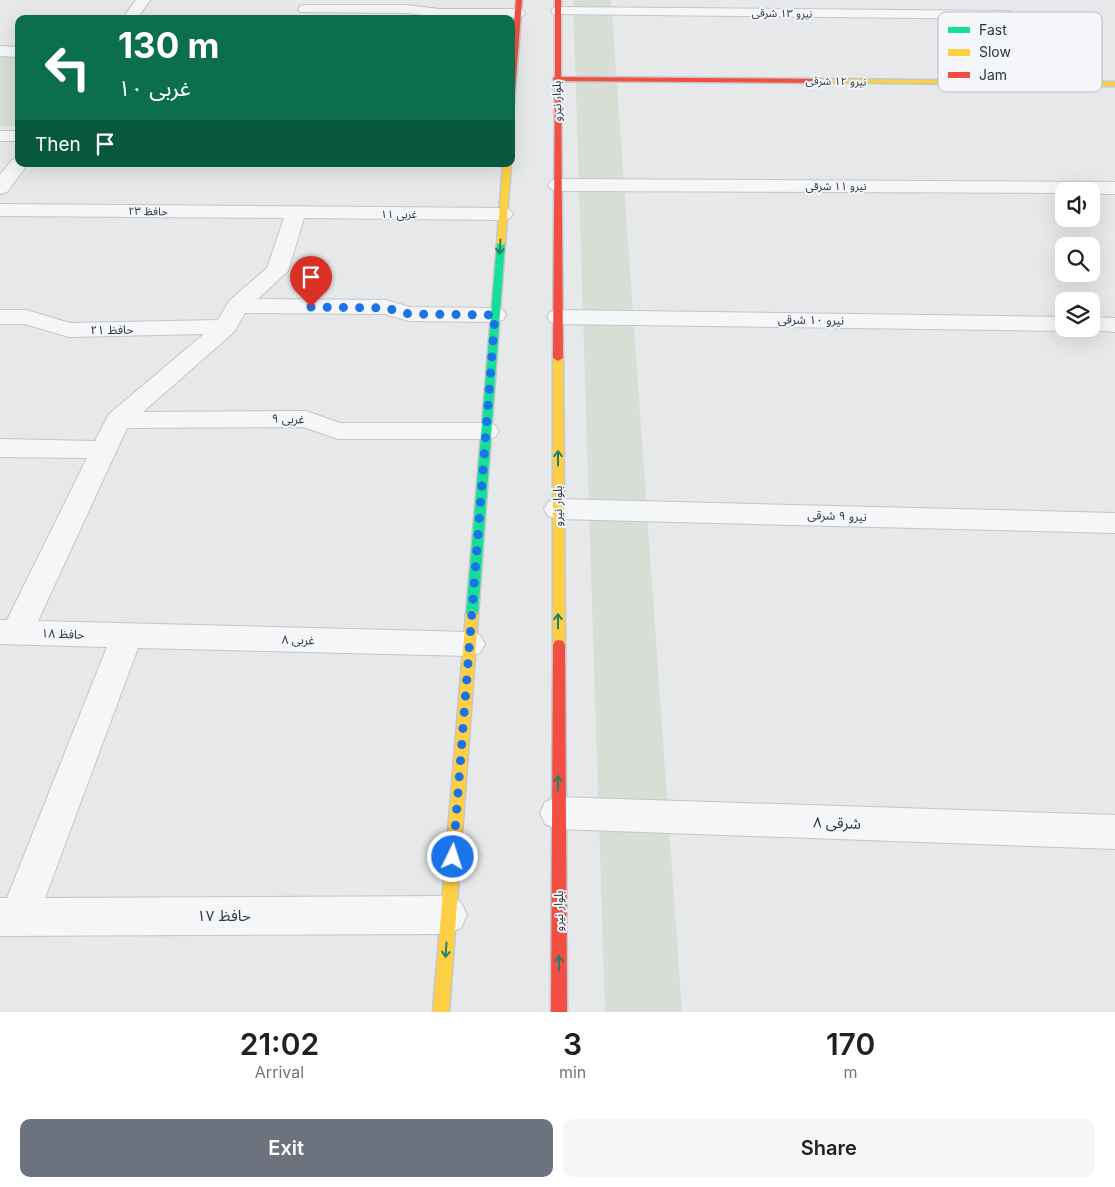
<!DOCTYPE html>
<html lang="en">
<head>
<meta charset="utf-8">
<style>
  body { margin:0; font-family:Inter,"Noto Sans Arabic",sans-serif; background:#f6f6f6; color:#202124; height:100vh; display:flex; flex-direction:column; font-size:19px; white-space:nowrap }
  * { box-sizing:border-box; margin:0 }
  p { font-size:16px; color:#757577 }
  .icon { flex:none; width:28px; height:28px; fill:none; stroke:currentColor; stroke-width:2; stroke-linecap:round; stroke-linejoin:round }
  .map { position:relative; height:1012px; overflow:hidden }
  .drawer { display:flex; flex-direction:column; background:#fff; flex:1 }
  .drawer>* { flex:none }
  .hud { position:absolute; left:15px; top:15px; width:500px; height:152px; border-radius:10px; box-shadow:0 5px 20px #0002; background:#0b6e4f; color:#fff; overflow:hidden }
  .tools { position:absolute; left:1055px; top:182px; display:grid; gap:10px }
  .tools a { display:grid; place-items:center; width:45px; height:45px; border-radius:10px; background:#fff; box-shadow:0 5px 20px #0002; font-size:25px }
  .pin { position:absolute; display:grid; place-items:center; width:42px; height:42px; color:#fff; margin:-51px -21px; border-radius:50% 50% 50% 0; rotate:-45deg; box-shadow:0 0 5px #0007 }
  .pin .icon { rotate:45deg }
  .me { position:absolute; width:55px; margin:-28px; rotate:4deg; stroke-linejoin:round; filter:drop-shadow(0 0 4px #0008) }
  .turn { display:flex; align-items:center; gap:18px; height:105px; padding:0 20px; font-size:22px }
  .turn .icon { width:65px; height:65px; stroke-width:2.5 }
  .turn b { display:block; font-size:35px; line-height:42px }
  .then { display:flex; align-items:center; height:48px; padding:0 20px; background:#0003; gap:10px; font-size:19px }
  .eta { display:flex; justify-content:space-evenly; align-items:center; height:85px; text-align:center }
  .eta b { font-size:30px; font-weight:600; line-height:35px }
  .primary-button { display:flex; gap:10px; margin-top:auto; padding:10px 20px }
  .primary-button a { flex:1; height:58px; border-radius:10px; background:#6c737f; color:#fff; font-size:20px; font-weight:600; line-height:58px; text-align:center }
  .primary-button a+a { background:#f6f6f6; color:#202124 }
  .map>svg:first-child { display:block }
  .green { fill:#d6ded6 }
  .lines { fill:none; stroke-linecap:round; stroke-linejoin:round }
  .street-casing { stroke:#c4c6c8; stroke-width:2 }
  .fast-casing { stroke:#c4c6c8; stroke-width:3 }
  .slow-casing { stroke:#c4c6c8; stroke-width:3 }
  .jam-casing { stroke:#c4c6c8; stroke-width:3 }
  .street { fill:#f5f6f7; fill-rule:evenodd }
  .fast { fill:#16e098; fill-rule:evenodd }
  .slow { fill:#ffcf43; fill-rule:evenodd }
  .jam { fill:#f24e42; fill-rule:evenodd }
  .oneway { stroke:#22816a }
  .route { stroke:#1a73e8; stroke-width:9; stroke-dasharray:0 16.2 }
  .labels { text-anchor:middle; stroke-width:4; stroke-linejoin:round; paint-order:stroke }
  .far-street-label { font-size:11px; fill:#2b3445; stroke:#f4f6f9 }
  .street-label { font-size:12px; fill:#2b3445; stroke:#f4f6f9 }
  .near-street-label { font-size:15px; fill:#2b3445; stroke:#f4f6f9 }
  .key { fill:#f4f6f9; stroke:#b8bcc3; stroke-width:1 }
  .key-label { font-size:14px; fill:#2b3445 }
</style>
</head>
<body>
<div class="map">
<svg width="1115" height="1012" viewBox="0 0 1115 1012">
  <rect width="100%" height="100%" fill="#e6e8ea"/>
  <g class="green">
    <path d="M 573,0 L 611,0 L 682,1012 L 605,1012 Z"/>
    <rect x="0" y="57" width="19" height="69"/>
  </g>
  <g class="lines">
    <g class="street-casing">
      <g id="street">
        <path d="M 136,0 L 150,0 L 137,19 L 122,19 Z"/>
        <path d="M 305,5 L 406,5 L 439,9 L 518,9 L 523,10 L 525,13 L 523,16 L 518,17 L 439,17 L 406,13 L 300,12 L 298,9 L 300,6 Z"/>
        <path d="M 558,7 L 1006,11 L 1011,12 L 1013,15 L 1011,18 L 1006,19 L 553,14 L 551,11 L 553,8 Z"/>
        <path d="M 0,46 L 19,47 L 19,57 L 0,56 Z"/>
        <rect x="0" y="131" width="19" height="10"/>
        <path d="M 19,158 L 19,164 L 28,164 L 7,192 L 0,194 L 0,175 L 12,160 Z"/>
        <path d="M 558,179 L 1115,182 L 1115,194 L 1091,194 L 1091,191 L 1064,191 L 1064,193 L 558,191 L 551,189 L 548,185 L 551,181 Z"/>
        <path d="M 0,204 L 503,208 L 510,210 L 513,214 L 510,218 L 503,220 L 304,218 L 288,271 L 258,299 L 386,300 L 410,307 L 495,308 L 503,310 L 506,315 L 503,320 L 495,322 L 409,321 L 384,314 L 245,313 L 234,332 L 143,412 L 306,411 L 340,423 L 486,423 L 495,425 L 499,431 L 495,437 L 486,439 L 338,439 L 303,427 L 127,428 L 38,621 L 469,632 L 480,635 L 485,644 L 480,653 L 469,656 L 138,648 L 45,898 L 448,896 L 461,902 L 467,915 L 461,928 L 448,934 L 0,936 L 0,898 L 7,898 L 107,647 L 0,644 L 0,620 L 7,620 L 87,458 L 0,457 L 0,439 L 95,441 L 109,414 L 204,334 L 69,337 L 25,324 L 0,324 L 0,310 L 26,310 L 70,323 L 218,320 L 229,301 L 267,268 L 284,218 L 0,216 Z"/>
        <path d="M 558,310 L 1064,317 L 1064,329 L 1072,329 L 1064,331 L 558,324 L 550,322 L 547,317 L 550,312 Z"/>
        <path d="M 1091,317 L 1115,318 L 1115,332 L 1083,329 L 1091,329 Z"/>
        <path d="M 558,499 L 1115,513 L 1115,533 L 558,519 L 548,516 L 544,509 L 548,502 Z"/>
        <path d="M 558,797 L 1115,815 L 1115,849 L 558,829 L 545,824 L 540,813 L 545,802 Z"/>
      </g>
    </g>
    <g class="fast-casing">
      <path id="fast" d="M 501,240 L 505,243 L 478,615 L 476,618 L 472,620 L 468,618 L 466,615 L 497,243 Z"/>
    </g>
    <g class="slow-casing">
      <g id="slow">
        <path d="M 820,79 L 1115,82 L 1115,86 L 818,82 L 817,81 Z"/>
        <path d="M 503,164 L 511,164 L 505,243 L 501,246 L 497,243 Z"/>
        <path d="M 558,355 L 563,358 L 565,645 L 563,649 L 559,650 L 555,649 L 553,645 L 553,358 Z"/>
        <path d="M 472,610 L 476,612 L 478,615 L 449,1012 L 433,1012 L 466,615 L 468,612 Z"/>
      </g>
    </g>
    <g class="jam-casing">
      <g id="jam">
        <path d="M 516,0 L 522,0 L 514,104 L 511,106 L 511,59 Z"/>
        <path d="M 555,0 L 561,0 L 561,77 L 820,79 L 823,81 L 820,83 L 561,81 L 563,358 L 558,361 L 553,358 L 555,81 L 553,79 L 555,77 Z"/>
        <path d="M 559,640 L 563,641 L 565,645 L 567,1012 L 551,1012 L 553,645 L 555,641 Z"/>
      </g>
    </g>
    <use href="#street" class="street"/>
    <use href="#fast" class="fast"/>
    <use href="#slow" class="slow"/>
    <use href="#jam" class="jam"/>
  </g>
  <defs><path id="oneway-shaft" d="M-6 0H5M1.5-3L5.5 0L1.5 3" fill="none" stroke-width="1.6" stroke-linecap="round" stroke-linejoin="round" transform="scale(1.25)"/></defs>
  <g class="oneway">
    <use href="#oneway-shaft" transform="translate(500 247) rotate(94)"/>
    <use href="#oneway-shaft" transform="translate(558 458) rotate(-90)"/>
    <use href="#oneway-shaft" transform="translate(558 621) rotate(-90)"/>
    <use href="#oneway-shaft" transform="translate(558 783) rotate(-90)"/>
    <use href="#oneway-shaft" transform="translate(446 950) rotate(94)"/>
    <use href="#oneway-shaft" transform="translate(559 963) rotate(-90)"/>
  </g>
  <g class="lines">
    <path class="route" d="M 311,307 L 386,308 L 409,314 L 495,315 L 453,857"/>
  </g>
  <g class="labels">
    <g class="far-street-label">
      <text transform="translate(782 13) rotate(1)" y="4">نیرو ۱۳ شرقی</text>
      <text transform="translate(836 81) rotate(1)" y="4">نیرو ۱۲ شرقی</text>
      <text x="836" y="190">نیرو ۱۱ شرقی</text>
      <text transform="translate(148 211) rotate(1)" y="4">حافظ ۲۳</text>
      <text x="399" y="218">۱۱ غربی</text>
    </g>
    <g class="street-label">
      <text transform="translate(557 101) rotate(-91)" y="4">بلوار نیرو</text>
      <text transform="translate(811 320) rotate(1)" y="4">نیرو ۱۰ شرقی</text>
      <text transform="translate(112 330) rotate(-1)" y="4">حافظ ۲۱</text>
      <text transform="translate(288 419) rotate(2)" y="4">۹ غربی</text>
      <text transform="translate(558 506) rotate(-90)" y="4">بلوار نیرو</text>
      <text transform="translate(837 516) rotate(2)" y="4">نیرو ۹ شرقی</text>
      <text transform="translate(63 634) rotate(2)" y="4">حافظ ۱۸</text>
      <text transform="translate(298 640) rotate(2)" y="4">۸ غربی</text>
      <text transform="translate(559 911) rotate(-90)" y="4">بلوار نیرو</text>
    </g>
    <g class="near-street-label">
      <text transform="translate(837 823) rotate(2)" y="5">۸ شرقی</text>
      <text x="224" y="921">حافظ ۱۷</text>
    </g>
  </g>
  <rect x="938" y="12" width="164" height="80" rx="8" class="key"/>
  <rect x="948" y="27" width="22" height="6" fill="#16e098"/>
  <rect x="948" y="49" width="22" height="7" fill="#ffcf43"/>
  <rect x="948" y="72" width="22" height="6" fill="#f24e42"/>
  <g class="key-label">
    <text x="979" y="35">Fast</text>
    <text x="979" y="57">Slow</text>
    <text x="979" y="80">Jam</text>
  </g>
</svg>
<div class="tools">
<a><svg class="icon" aria-label="sound" viewBox="0 0 24 24"><path d="M4 9h4l5-4v14l-5-4H4zM17 9q2 3 0 6"/></svg></a>
<a><svg class="icon" aria-label="search" viewBox="0 0 24 24"><circle cx="10" cy="10" r="6"/><path d="M15 15l6 6"/></svg></a>
<a><svg class="icon" aria-label="layers" viewBox="0 0 24 24"><path d="M12 4l9 5-9 5-9-5zM3 14l9 5 9-5"/></svg></a>
</div>
<div class="pin" style="left:311px;top:307px;background:#d93025"><svg class="icon" aria-label="arrive" viewBox="0 0 24 24"><path d="M6 21V4h12l-3 4 3 4H6"/></svg></div>
<svg class="me" style="left:453px;top:857px" viewBox="-20 -20 40 40"><circle r="17" fill="#1a73e8" stroke="#fff" stroke-width="3"/><path d="M0-11L8 9 0 5-8 9z" fill="#fff"/></svg>
<div class="hud">
<div class="turn"><svg class="icon" aria-label="left" viewBox="0 0 24 24"><path d="M17 20v-9H6M10 6l-5 5 5 5"/></svg><div><b>130 m</b>۱۰ غربی</div></div>
<div class="then">Then<svg class="icon" aria-label="arrive" viewBox="0 0 24 24"><path d="M6 21V4h12l-3 4 3 4H6"/></svg></div>
</div>
</div>
<section class="drawer">
<div class="eta">
<div><b>21:02</b><p>Arrival</p></div>
<div><b>3</b><p>min</p></div>
<div><b>170</b><p>m</p></div>
</div>
<div class="primary-button"><a>Exit</a><a>Share</a></div>
</section>
</body>
</html>
